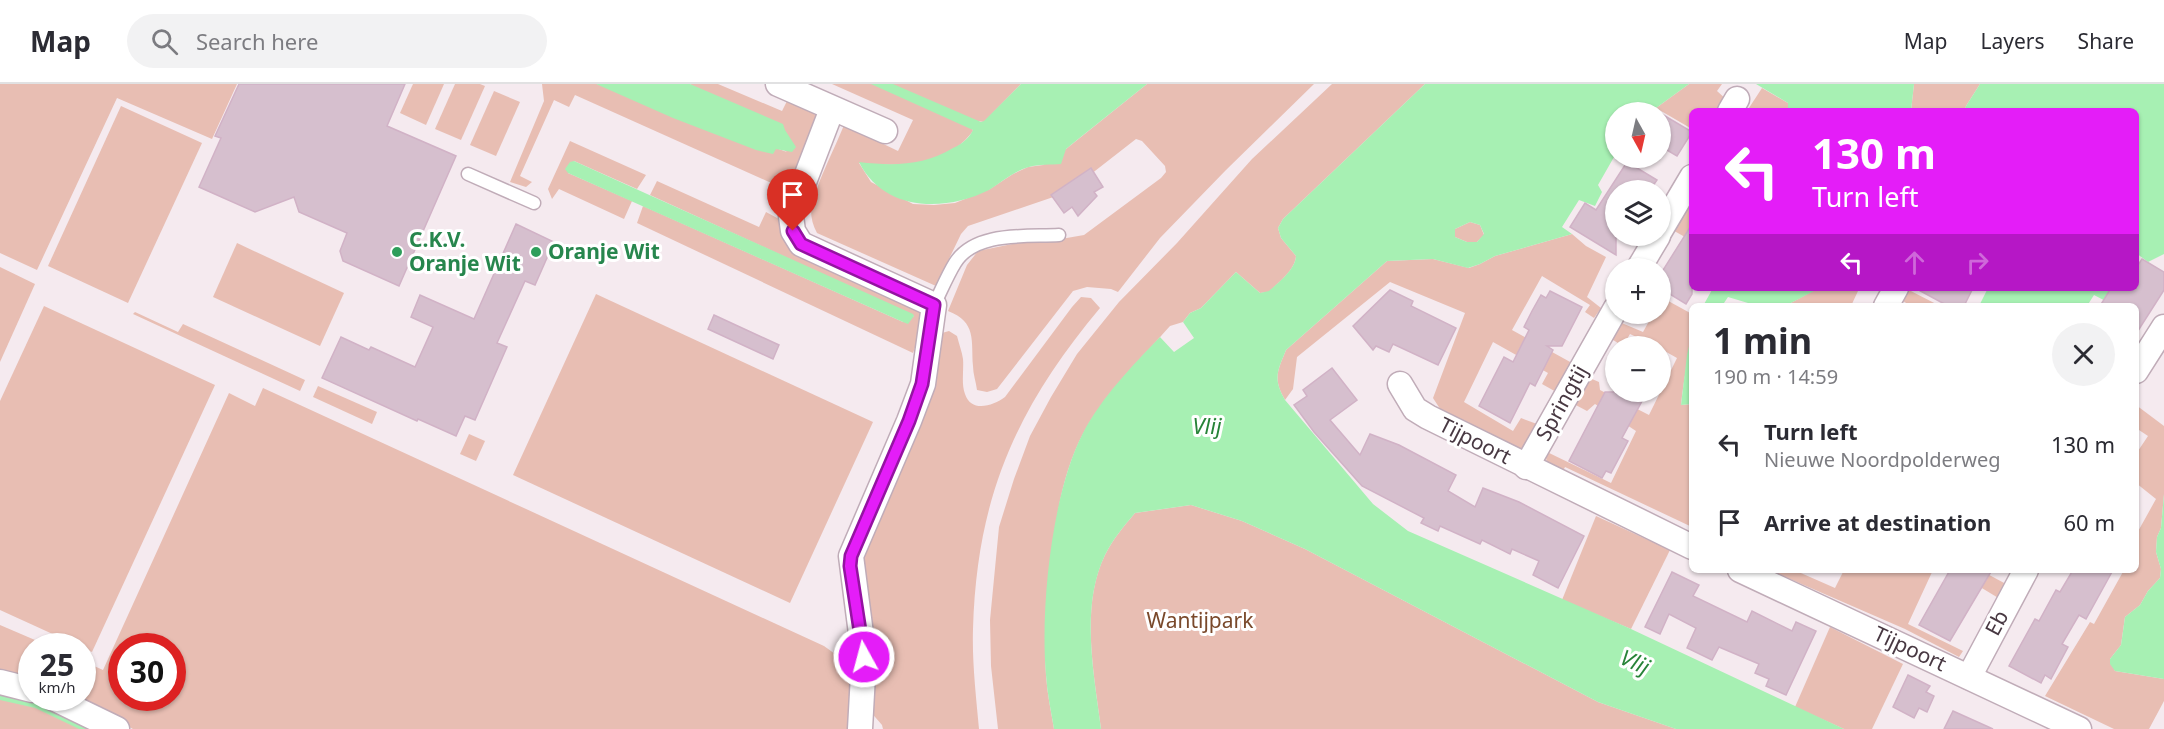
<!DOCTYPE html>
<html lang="en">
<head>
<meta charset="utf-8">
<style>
  body { margin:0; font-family:"Noto Sans",sans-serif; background:#f2f2f3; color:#2b2b33; height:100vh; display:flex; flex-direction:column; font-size:22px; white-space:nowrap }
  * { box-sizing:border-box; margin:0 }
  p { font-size:20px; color:#7c7c81 }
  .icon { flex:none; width:33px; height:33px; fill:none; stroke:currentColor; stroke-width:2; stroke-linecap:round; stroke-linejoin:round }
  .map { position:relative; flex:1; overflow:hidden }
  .sheet { position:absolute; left:1689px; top:219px; width:450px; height:270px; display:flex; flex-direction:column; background:#fff; border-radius:9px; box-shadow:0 2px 4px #0004 }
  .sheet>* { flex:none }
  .hud { position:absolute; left:1689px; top:24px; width:450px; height:183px; border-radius:9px; box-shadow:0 2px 4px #0004; background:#e41df8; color:#fff; overflow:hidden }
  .needle { width:39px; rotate:172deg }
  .controls { position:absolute; left:1605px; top:18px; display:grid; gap:12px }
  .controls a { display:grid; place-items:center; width:66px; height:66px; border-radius:50%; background:#fff; box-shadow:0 2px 4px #0004; font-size:30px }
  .speed { position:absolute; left:18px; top:549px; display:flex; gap:12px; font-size:30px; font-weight:700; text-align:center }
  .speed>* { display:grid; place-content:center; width:78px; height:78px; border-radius:50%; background:#fff; box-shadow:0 2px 4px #0004; line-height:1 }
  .speed small { font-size:15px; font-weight:400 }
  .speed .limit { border:9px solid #d22; background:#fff; color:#111 }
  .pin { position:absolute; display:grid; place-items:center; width:51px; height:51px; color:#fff; margin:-62px -26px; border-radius:50% 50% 50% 0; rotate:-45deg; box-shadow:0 0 6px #0007 }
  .pin .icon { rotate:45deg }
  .me { position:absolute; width:66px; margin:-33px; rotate:353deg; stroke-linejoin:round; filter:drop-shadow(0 0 4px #0008) }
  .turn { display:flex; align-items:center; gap:21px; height:126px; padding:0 24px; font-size:27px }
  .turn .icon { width:78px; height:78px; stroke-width:2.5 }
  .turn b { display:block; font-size:42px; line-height:51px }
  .lanes { display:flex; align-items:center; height:57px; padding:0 24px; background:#0003; justify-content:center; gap:30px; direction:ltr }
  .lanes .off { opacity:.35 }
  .round { display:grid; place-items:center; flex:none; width:63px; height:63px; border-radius:32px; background:#f2f2f3 }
  .summary { display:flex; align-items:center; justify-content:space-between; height:102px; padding:0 24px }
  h1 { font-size:36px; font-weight:700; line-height:45px }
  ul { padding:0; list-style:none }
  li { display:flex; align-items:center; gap:18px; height:78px; padding:0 24px }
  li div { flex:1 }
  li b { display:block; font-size:22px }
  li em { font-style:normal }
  header { display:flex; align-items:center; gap:36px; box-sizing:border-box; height:84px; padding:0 30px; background:#fff; border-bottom:2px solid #e1e1e2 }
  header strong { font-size:28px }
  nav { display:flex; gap:33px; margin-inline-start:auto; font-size:21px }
  .search { width:420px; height:54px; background:#f2f2f3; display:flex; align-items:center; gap:15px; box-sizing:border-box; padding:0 21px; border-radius:33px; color:#7c7c81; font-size:22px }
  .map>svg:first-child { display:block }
  .green { fill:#e8beb3; fill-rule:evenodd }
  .water { fill:#a7f0b3; fill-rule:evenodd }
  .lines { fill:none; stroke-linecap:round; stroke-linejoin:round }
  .stream { stroke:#a7f0b3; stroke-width:6 }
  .building { fill:#d6bfce; stroke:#d1b2c6; stroke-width:1.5 }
  .service-casing { stroke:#c0acb8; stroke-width:15 }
  .minor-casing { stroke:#c0acb8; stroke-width:27 }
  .service { stroke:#fff; stroke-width:12 }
  .minor { stroke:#fff; stroke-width:24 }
  .route-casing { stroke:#9413a1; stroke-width:15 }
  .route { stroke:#e41df8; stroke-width:10 }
  .leisure-dot { fill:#2e9e5b; stroke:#fff; stroke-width:2 }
  .labels { text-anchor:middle; stroke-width:6; stroke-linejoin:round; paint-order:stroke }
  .leisure-label { font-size:21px; font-weight:bold; fill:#27864d; stroke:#fff; text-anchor:start }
  .street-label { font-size:21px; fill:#483842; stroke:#fff }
  .park-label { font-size:21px; fill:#7a492b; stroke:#fff }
  .water-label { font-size:22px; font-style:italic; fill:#278338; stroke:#fff }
</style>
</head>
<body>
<header>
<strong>Map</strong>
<div class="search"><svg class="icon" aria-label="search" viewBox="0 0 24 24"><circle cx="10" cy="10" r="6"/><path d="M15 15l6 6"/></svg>Search here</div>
<nav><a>Map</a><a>Layers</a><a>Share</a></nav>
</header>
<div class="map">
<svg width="2164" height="645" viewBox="0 0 2164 645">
  <rect width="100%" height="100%" fill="#f5eaef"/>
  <g class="green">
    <path d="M 0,0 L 237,0 L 212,55 L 117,14 L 37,186 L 0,169 Z"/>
    <path d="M 413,0 L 444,0 L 426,41 L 400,29 Z"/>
    <path d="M 455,0 L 480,0 L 485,2 L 461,56 L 435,45 Z"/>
    <path d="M 542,0 L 597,0 L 787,68 L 690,0 L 718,0 L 782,27 L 788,15 C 801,21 814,24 819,38 L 787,111 L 771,117 L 778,102 L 575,11 L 569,23 L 554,16 L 520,92 L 532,98 L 526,103 L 510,98 L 544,17 Z"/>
    <path d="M 832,0 L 1021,0 L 984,38 L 977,37 L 972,44 L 973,47 C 946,83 900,83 859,79 L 871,98 L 913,120 L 934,121 L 955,119 L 990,105 L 1013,90 L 1028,83 L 1043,81 L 1066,65 L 1147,0 L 1314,0 L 1226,86 L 1160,154 L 1118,208 L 1111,205 L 1087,203 L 1073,207 L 997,305 L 987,308 L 977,306 C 976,298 973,290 973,282 C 971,257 977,238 948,227 L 967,181 L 978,167 L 1017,159 L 1061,155 L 1084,151 L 1161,94 L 1166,88 L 1165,82 L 1142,57 L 1136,55 L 1068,108 L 968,142 L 961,150 L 936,202 L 817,149 C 813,142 811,134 811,126 C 814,104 835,64 844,41 L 898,67 L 913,36 Z"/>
    <path d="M 1332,0 L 1425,0 L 1283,135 L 1278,144 L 1281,154 L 1296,172 C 1295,186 1279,198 1269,208 L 1260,209 L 1236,188 L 1201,224 L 1190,229 L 1183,238 L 1170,242 C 1140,276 1106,308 1084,348 C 1058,396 1053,455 1049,508 C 1046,535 1044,563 1046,591 C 1047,609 1051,627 1054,645 L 998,645 L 991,582 L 990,536 L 999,443 L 1014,395 L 1030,352 L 1051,313 L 1077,270 L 1119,218 L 1177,159 L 1252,75 Z"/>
    <path d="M 1689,0 L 1722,0 L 1717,7 L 1728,17 L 1721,27 L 1692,27 L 1692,45 L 1656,24 Z"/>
    <path d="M 1914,0 L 1980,0 L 1966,22 L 1965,27 L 1911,27 Z"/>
    <path d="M 1762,4 L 1788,19 L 1788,27 L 1747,27 Z"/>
    <path d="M 494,7 L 520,18 L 496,72 L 470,61 Z"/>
    <path d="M 121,22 L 202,59 L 128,219 L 48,182 Z"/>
    <path d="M 570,57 L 646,91 L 637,105 L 574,77 L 568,89 L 632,117 L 624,135 L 559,105 L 552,115 L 548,105 Z"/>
    <path d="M 657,97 L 759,143 L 766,128 L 779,135 L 782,150 L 918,222 L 925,235 L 913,269 L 637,139 L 643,122 L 903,238 L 914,232 L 650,111 Z"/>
    <path d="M 1692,110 L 1692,157 L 1669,144 Z"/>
    <path d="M 1470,138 L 1480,141 L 1484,151 L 1477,158 L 1467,158 L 1455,153 L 1455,145 Z"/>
    <path d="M 1572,150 L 1586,162 L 1606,173 L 1587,213 L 1601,224 L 1594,234 L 1585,228 L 1590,221 L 1542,192 L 1512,246 L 1572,279 L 1558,309 L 1542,300 L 1548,289 L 1493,258 L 1464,318 L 1513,347 L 1521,334 L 1537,340 L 1533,355 L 1519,366 L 1446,334 L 1433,314 L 1465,229 L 1390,198 L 1297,273 L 1293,305 L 1285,316 C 1273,295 1277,288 1286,266 L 1387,177 L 1433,175 L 1469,184 L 1480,180 L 1495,172 Z"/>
    <path d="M 237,159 L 344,209 L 320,262 L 213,213 Z"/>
    <path d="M 0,183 L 35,200 L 0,278 Z"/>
    <path d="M 1815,204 L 1852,204 L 1858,207 L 1851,222 L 1785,222 L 1813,207 Z"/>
    <path d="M 1907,205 L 1940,222 L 1911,222 L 1903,217 Z"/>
    <path d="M 596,210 L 873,338 L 790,519 L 513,391 Z"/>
    <path d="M 1081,213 L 1091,214 L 1100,224 C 1016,325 977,412 973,545 C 972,578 976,612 979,645 L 883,645 L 882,641 L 869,626 L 860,487 L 864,464 L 942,249 L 949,247 L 957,252 C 959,260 962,268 963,275 C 964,286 961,299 965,310 C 971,329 993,322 1005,313 L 1072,223 Z"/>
    <path d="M 1661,213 L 1692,230 C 1692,260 1684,290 1681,321 L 1692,320 L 1692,443 L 1565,383 L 1562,389 L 1547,380 L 1545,367 L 1611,399 L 1636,347 L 1595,320 L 1587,327 L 1572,319 L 1585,292 L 1599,298 L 1600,306 L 1649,331 L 1677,274 L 1661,265 L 1660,262 L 1655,262 L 1630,250 L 1623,262 L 1608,253 L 1617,237 L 1643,248 L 1653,230 L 1660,230 Z"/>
    <path d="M 44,222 L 215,301 L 92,568 L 0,526 L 0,317 Z"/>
    <path d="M 135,228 L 178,248 L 183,240 L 305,296 L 300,307 L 133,230 Z"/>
    <path d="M 318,302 L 377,328 L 372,340 L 313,313 Z"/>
    <path d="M 263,304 L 824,562 L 842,575 L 852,592 L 853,645 L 133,645 L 73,614 L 82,614 L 83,577 L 103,586 L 229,309 L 255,322 ZM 122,562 L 172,562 L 172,614 L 122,614 Z"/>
    <path d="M 2136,321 L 2164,342 L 2164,410 L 2161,444 L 2157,453 L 2156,468 L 2161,485 L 2160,494 L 2148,507 L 2140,521 L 2125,533 L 2121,561 L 2110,575 L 2115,587 L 2164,595 L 2164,617 L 2149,645 L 2114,645 L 2045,612 L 2090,538 L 2094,540 L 2124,486 L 2136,486 L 2136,451 L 2156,415 L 2136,399 L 2136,370 L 2148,352 L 2136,344 Z"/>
    <path d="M 469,350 L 485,357 L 476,377 L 460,370 Z"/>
    <path d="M 1191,421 L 1242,437 L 1305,465 L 1598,618 L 1676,645 L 1101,645 C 1094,590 1080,522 1105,471 C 1113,455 1124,442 1135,429 Z"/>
    <path d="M 1596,432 L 1670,466 L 1631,545 L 1562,516 Z"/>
    <path d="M 1776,486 L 1794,486 L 1835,504 L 1844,486 L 1933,486 L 1908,540 L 1963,567 L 1959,573 L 1905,545 L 1776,489 Z"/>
    <path d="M 1952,486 L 1980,486 L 2006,500 L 2000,515 Z"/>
    <path d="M 0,541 L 49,562 L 32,562 L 31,597 L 0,591 Z"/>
    <path d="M 1830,543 L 1903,580 L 1872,645 L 1844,645 L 1795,623 Z"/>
    <path d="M 0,603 L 64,624 L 102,645 L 0,645 Z"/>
  </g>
  <g class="water">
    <path d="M 596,0 L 690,0 L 783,40 L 785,46 L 796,63 L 792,68 L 776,65 L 773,70 L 756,66 L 673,34 Z"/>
    <path d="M 871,0 L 893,0 L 981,38 L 984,37 L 1021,0 L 1147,0 L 1077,56 L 1066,65 L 1061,80 C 1051,81 1039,80 1029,83 C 1014,87 1002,98 989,106 C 945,128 884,128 859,78 C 893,82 923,82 953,64 C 962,60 969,54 973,46 Z"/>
    <path d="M 1425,0 L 1689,0 L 1656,24 L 1647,20 L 1641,28 L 1616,28 L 1616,73 L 1614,73 L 1598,101 L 1602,108 L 1595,122 L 1579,116 L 1562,143 L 1572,150 L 1495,172 L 1480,180 L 1468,184 L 1433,175 L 1387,177 L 1286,266 C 1277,288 1273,295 1285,316 L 1373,420 L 1408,447 L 1631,545 L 1844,645 L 1676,645 L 1598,618 L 1305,465 L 1242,437 L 1191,421 L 1135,429 C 1124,442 1113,455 1105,471 C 1080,523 1094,590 1101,645 L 1054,645 C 1051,627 1047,609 1046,591 C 1040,524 1052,408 1083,349 C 1102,313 1132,282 1160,253 L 1174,268 L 1194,254 L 1183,238 L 1190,229 L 1201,224 L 1236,188 L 1260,209 L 1269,207 C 1279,198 1295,186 1296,172 L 1281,154 L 1278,144 L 1283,135 ZM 1470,138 L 1480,141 L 1484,150 L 1477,158 L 1467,158 L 1455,153 L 1455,145 Z"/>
    <path d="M 1756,0 L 1914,0 L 1911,27 L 1788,27 L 1788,19 Z"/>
    <path d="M 1980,0 L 2164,0 L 2164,170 L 2148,178 L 2136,169 L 2136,27 L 1965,27 L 1966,22 Z"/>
    <path d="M 574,77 L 913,230 L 914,232 L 908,240 L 903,238 L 568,89 L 565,85 L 570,78 Z"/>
    <path d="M 1713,204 L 1815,204 L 1814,207 L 1785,222 L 1758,222 L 1728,213 L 1722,222 L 1703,222 Z"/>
    <path d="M 1984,204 L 2129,204 L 2115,222 L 2094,211 L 2087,222 L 1979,222 L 1987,206 Z"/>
    <path d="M 1692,249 L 1692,320 L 1681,321 L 1687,271 Z"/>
    <path d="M 2164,410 L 2164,595 L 2115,587 L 2110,580 L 2110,575 L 2121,561 L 2125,533 L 2140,521 L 2148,507 L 2160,494 L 2161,485 L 2156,468 L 2157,453 L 2161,444 Z"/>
  </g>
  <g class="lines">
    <path class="stream" d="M 0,613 L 36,621 L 86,645"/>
  </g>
  <g class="building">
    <path d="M 239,0 L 405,0 L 387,42 L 456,72 L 399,202 L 343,177 L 340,167 L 347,149 L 299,128 L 294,113 L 255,128 L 199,103 L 221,54 L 215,52 Z"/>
    <path d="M 1660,29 L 1692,48 L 1677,72 L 1660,62 Z"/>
    <path d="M 1627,78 L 1657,96 L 1650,106 L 1616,106 L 1616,171 L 1570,143 L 1585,119 L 1596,126 Z"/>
    <path d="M 1091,84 L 1103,103 L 1094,108 L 1097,112 L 1078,132 L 1072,123 L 1064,129 L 1051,111 Z"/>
    <path d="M 516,140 L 554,158 L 535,201 L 525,197 L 497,259 L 507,263 L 475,336 L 465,332 L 456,352 L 418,335 L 417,337 L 322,294 L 341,253 L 369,266 L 371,263 L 415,283 L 433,243 L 411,233 L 420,211 L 474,235 Z"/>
    <path d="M 1692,140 L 1692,210 L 1686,220 L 1660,204 L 1660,191 Z"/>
    <path d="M 2142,175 L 2164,188 L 2164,206 L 2136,250 L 2136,222 L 2100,222 L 2111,204 L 2136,204 L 2136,184 Z"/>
    <path d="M 1915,204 L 1973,204 L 1964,222 L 1948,222 Z"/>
    <path d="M 1390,206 L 1413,217 L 1411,222 L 1456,244 L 1438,281 L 1393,260 L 1389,268 L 1376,262 L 1373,266 L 1353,242 Z"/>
    <path d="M 1550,207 L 1582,223 L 1562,262 L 1547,262 L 1553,266 L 1535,302 L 1530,299 L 1510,339 L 1479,322 L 1504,273 L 1513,278 L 1529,246 L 1524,243 L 1532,227 L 1541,211 L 1546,214 Z"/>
    <path d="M 714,231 L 779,261 L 773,275 L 708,245 Z"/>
    <path d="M 1332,284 L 1357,316 L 1330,336 L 1360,371 L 1370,350 L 1399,361 L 1456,391 L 1448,407 L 1475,423 L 1483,404 L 1519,418 L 1584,452 L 1558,504 L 1533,491 L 1539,477 L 1512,465 L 1510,470 L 1482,456 L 1480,460 L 1440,442 L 1438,447 L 1421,439 L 1424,434 L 1362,402 L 1314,348 L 1294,321 L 1307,312 L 1303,306 Z"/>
    <path d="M 1605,308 L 1647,308 L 1622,354 L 1628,357 L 1611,389 L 1606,387 L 1602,394 L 1569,377 Z"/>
    <path d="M 1950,486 L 1992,486 L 1950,557 L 1919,541 Z"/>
    <path d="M 2073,486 L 2113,486 L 2086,535 L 2079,531 L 2062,560 L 2068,563 L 2051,595 L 2045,591 L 2041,599 L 2009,582 L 2035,535 L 2039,537 L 2056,506 L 2060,508 Z"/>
    <path d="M 1672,488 L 1699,501 L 1693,512 L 1747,538 L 1752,527 L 1792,547 L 1796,538 L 1816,547 L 1786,611 L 1766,602 L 1769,595 L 1755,589 L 1759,580 L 1719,563 L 1712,576 L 1687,564 L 1696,544 L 1669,530 L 1660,550 L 1645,543 Z"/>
    <path d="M 1908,591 L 1930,602 L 1926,608 L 1934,612 L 1927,628 L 1919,624 L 1914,634 L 1893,623 Z"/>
    <path d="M 1953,627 L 1993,645 L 1944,645 Z"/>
  </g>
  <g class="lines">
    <g class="service-casing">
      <g id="service">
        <path d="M 468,90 L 534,119"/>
        <path d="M 934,221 C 941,207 947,192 955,179 C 975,147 1026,153 1059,151"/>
      </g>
    </g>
    <g class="minor-casing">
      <g id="minor">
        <path d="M 778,0 L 885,47"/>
        <path d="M 832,25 L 791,132 L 793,147 L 801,160 L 934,221 L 923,300 L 909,337 L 851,472 L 864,573 L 860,645"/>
        <path d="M 1730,27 L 1737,15"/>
        <path d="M 1660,147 L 1692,93"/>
        <path d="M 1639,184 L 1658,152"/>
        <path d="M 1886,222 L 1896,204"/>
        <path d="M 2136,287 L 2164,243"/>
        <path d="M 1400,300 L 1415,325 L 1428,333 L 1692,463"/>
        <path d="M 1526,383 L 1616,224"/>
        <path d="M 1740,486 L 2079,645"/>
        <path d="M 1969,593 L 2026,486"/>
        <path d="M 0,598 L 32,606"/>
        <path d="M 53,614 L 117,645"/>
      </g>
    </g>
    <use href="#service" class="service"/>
    <use href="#minor" class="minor"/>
  </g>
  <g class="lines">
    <g class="route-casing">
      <path id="route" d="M 793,147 L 801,160 L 934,221 L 922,300 L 909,337 L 851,472 L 850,482 L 864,573"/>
    </g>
    <use href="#route" class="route"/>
  </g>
  <g class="leisure-dot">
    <circle cx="397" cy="168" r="6"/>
    <circle cx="536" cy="168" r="6"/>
  </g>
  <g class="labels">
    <g class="leisure-label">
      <text x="409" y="163">C.K.V.<tspan x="409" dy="24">Oranje Wit</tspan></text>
      <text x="548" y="175">Oranje Wit</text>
    </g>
    <g class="street-label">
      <text transform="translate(1562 319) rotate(-61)" y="7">Springtij</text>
      <text transform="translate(1475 357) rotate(27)" y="7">Tijpoort</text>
      <text transform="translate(1997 539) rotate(-62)" y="7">Eb</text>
      <text transform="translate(1910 565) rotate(25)" y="7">Tijpoort</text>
    </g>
    <g class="park-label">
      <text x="1200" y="544">Wantijpark</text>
    </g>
    <g class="water-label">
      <text x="1207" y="350">Vlij</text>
      <text transform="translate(1635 578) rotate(24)" y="8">Vlij</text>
    </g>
  </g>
</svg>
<div class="controls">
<a><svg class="needle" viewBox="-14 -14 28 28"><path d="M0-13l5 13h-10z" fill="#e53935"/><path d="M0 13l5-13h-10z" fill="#7c7c81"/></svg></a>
<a><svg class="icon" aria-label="layers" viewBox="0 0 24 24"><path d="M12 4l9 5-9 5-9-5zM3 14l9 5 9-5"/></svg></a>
<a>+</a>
<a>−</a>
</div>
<div class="speed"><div>25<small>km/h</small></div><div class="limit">30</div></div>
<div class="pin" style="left:793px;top:147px;background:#d93025"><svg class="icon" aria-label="arrive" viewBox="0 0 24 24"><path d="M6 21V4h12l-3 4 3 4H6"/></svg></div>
<svg class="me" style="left:864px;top:573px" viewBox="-20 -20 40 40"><circle r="17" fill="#e41df8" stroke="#fff" stroke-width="3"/><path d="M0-11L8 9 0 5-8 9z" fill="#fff"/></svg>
<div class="hud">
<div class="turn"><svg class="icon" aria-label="left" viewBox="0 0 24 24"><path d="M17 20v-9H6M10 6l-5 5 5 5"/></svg><div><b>130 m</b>Turn left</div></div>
<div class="lanes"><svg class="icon" aria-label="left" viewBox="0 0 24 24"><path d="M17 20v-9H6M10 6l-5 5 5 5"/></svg><svg class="icon off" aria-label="ahead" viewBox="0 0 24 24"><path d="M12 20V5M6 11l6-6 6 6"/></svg><svg class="icon off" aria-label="right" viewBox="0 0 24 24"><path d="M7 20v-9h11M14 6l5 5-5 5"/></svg></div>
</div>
<section class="sheet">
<div class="summary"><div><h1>1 min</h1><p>190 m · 14:59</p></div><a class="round"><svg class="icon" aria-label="close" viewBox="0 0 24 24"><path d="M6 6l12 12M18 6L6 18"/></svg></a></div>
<ul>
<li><svg class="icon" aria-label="left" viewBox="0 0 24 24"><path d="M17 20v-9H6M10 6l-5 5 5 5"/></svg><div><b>Turn left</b><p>Nieuwe Noordpolderweg</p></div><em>130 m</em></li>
<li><svg class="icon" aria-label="arrive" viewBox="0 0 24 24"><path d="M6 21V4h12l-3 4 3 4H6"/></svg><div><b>Arrive at destination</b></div><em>60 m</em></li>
</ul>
</section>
</div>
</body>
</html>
